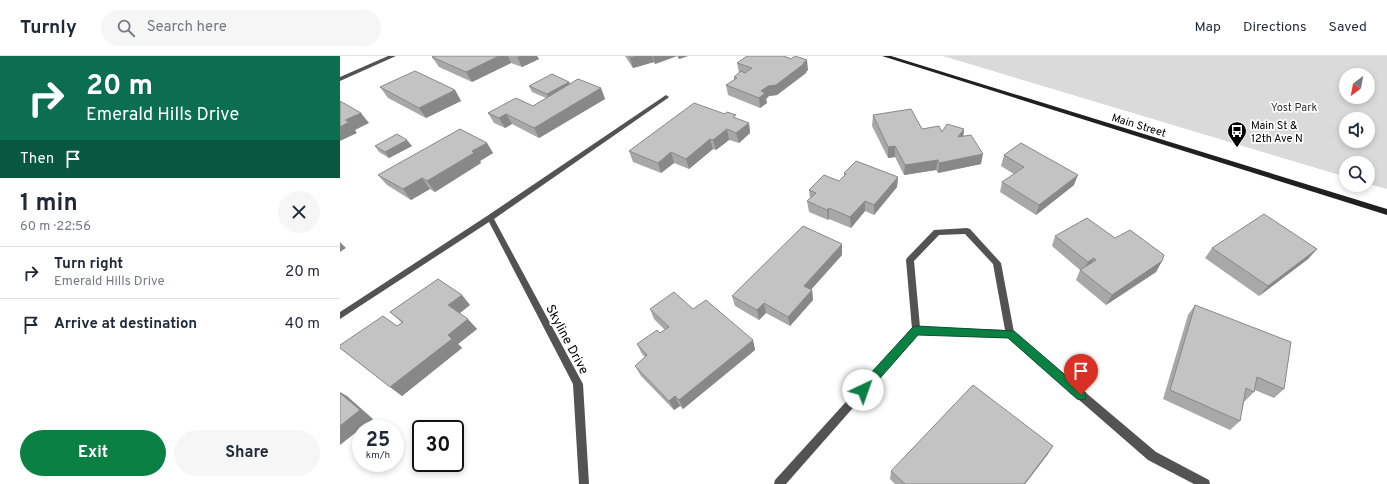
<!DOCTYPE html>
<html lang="en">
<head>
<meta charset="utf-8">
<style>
  body { margin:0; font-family:Overpass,sans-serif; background:#f6f6f7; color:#1f2937; height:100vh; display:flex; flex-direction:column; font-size:15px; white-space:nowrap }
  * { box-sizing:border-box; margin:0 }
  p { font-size:13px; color:#747a83 }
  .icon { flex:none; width:22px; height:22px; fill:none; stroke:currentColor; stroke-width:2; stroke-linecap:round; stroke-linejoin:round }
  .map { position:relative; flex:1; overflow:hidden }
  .sheet { display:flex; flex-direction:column; background:#fff; width:340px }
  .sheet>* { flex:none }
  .hud { background:#0b6e4f; color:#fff; overflow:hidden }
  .needle { width:26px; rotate:212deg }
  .tools { position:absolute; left:999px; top:12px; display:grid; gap:8px }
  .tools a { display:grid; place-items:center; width:36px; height:36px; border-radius:50%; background:#fff; box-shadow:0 2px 6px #0003; font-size:20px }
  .speed { position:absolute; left:12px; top:364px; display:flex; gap:8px; font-size:20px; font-weight:700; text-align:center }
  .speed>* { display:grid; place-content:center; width:52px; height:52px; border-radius:50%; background:#fff; box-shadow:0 2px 6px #0003; line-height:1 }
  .speed small { font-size:10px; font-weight:400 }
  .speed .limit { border:2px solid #111; border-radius:6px; background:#fff; color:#111 }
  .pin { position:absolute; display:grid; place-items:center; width:34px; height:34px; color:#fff; margin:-41px -17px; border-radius:50% 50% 50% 0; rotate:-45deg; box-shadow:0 0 4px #0007 }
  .pin .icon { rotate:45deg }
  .me { position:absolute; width:44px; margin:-22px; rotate:42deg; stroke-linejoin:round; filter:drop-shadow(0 0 3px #0008) }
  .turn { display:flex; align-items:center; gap:14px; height:84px; padding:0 20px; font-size:18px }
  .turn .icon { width:52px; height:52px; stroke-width:2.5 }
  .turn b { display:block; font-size:28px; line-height:34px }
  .then { display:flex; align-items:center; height:38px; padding:0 20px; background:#0003; gap:8px; font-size:15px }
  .round { display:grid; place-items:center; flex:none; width:42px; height:42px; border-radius:21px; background:#f6f6f7 }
  .overview { display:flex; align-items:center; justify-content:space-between; height:68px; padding:0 20px }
  h1 { font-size:24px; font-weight:700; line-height:30px }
  .primary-button { display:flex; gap:8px; margin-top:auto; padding:8px 20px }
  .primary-button a { flex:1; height:46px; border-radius:24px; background:#0b8043; color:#fff; font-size:16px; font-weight:700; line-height:46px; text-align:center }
  .primary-button a+a { background:#f6f6f7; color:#1f2937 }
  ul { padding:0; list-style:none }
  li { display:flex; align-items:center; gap:12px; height:52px; padding:0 20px; border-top:1px solid #e0e1e3 }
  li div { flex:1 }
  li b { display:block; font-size:15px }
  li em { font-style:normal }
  header { display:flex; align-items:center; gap:24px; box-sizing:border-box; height:56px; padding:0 20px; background:#fff; border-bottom:1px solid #e0e1e3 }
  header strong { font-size:19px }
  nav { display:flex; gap:22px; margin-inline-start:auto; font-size:14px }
  .search { width:280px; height:36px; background:#f6f6f7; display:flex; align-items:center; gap:10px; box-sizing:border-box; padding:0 14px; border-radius:22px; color:#747a83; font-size:15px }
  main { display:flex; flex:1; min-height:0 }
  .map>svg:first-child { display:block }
  .green { fill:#dadada; fill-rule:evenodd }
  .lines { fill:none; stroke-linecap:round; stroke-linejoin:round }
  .service { fill:#535353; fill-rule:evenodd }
  .minor { fill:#535353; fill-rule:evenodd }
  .secondary { fill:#202020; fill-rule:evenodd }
  .wall { fill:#a8a8a8 }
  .shaded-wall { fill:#888 }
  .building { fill:#c3c3c3; stroke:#888 }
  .route { fill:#0b8043; stroke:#07532c }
  .labels { text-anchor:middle; stroke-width:3.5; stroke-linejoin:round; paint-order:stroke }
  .far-park-label { font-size:11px; fill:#313131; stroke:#fff }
  .far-street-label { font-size:11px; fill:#000; stroke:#fff }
  .far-poi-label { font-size:11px; fill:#000; stroke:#fff; text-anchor:start }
  .street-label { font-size:13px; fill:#000; stroke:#fff }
</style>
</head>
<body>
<header>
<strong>Turnly</strong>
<div class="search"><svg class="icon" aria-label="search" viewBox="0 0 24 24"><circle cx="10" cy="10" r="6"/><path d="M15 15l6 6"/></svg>Search here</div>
<nav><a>Map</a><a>Directions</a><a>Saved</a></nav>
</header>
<main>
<section class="sheet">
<div class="hud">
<div class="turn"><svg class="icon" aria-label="right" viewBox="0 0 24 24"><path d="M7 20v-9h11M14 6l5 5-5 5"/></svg><div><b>20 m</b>Emerald Hills Drive</div></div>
<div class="then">Then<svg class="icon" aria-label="arrive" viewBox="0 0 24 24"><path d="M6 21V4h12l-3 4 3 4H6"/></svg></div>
</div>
<div class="overview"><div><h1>1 min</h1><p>60 m · 22:56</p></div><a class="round"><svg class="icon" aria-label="close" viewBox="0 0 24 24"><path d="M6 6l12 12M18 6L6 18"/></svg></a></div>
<ul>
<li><svg class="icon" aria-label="right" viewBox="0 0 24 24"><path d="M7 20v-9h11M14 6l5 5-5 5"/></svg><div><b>Turn right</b><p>Emerald Hills Drive</p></div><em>20 m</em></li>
<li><svg class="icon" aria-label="arrive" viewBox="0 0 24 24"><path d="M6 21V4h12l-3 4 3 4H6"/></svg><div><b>Arrive at destination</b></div><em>40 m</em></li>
</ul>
<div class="primary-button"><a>Exit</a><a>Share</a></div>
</section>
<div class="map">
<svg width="1047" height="428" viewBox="0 0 1047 428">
  <rect width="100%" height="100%" fill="#fff"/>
  <path class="green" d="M 603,0 L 1047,0 L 1047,133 L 1028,128 L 1028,107 L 1006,107 L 1006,121 ZM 1006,19 L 1028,19 L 1028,41 L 1006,41 ZM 1006,63 L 1028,63 L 1028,85 L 1006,85 Z"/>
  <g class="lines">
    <path class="service" d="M 48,0 L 56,0 L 0,25 L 0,21 Z"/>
    <g class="minor">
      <path d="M 326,39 L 329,41 L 328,42 L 154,163 L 243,328 L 249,428 L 239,428 L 233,328 L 149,166 L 0,263 L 0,256 L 147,160 Z"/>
      <path d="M 627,172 L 630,173 L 661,207 L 674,276 L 816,396 L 869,424 L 870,428 L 854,428 L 808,404 L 668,282 L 578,278 L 446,428 L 434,428 L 435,424 L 572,273 L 566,204 L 567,202 L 594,174 ZM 625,178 L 653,208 L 665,274 L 580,271 L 574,205 L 599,179 Z"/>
    </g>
    <path class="secondary" d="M 542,0 L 551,0 L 1047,153 L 1047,159 Z"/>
  </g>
  <g class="wall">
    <path d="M 95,0 L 197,0 L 199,3 L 182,11 L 171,7 L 132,26 L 99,11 L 92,1 Z"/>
    <path d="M 285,0 L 348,0 L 339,3 L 337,0 L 315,8 L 314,6 L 293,12 Z"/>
    <path d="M 397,7 L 468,14 L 466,16 L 466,17 L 437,39 L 429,40 L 426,43 L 427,47 L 420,52 L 388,39 L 386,29 L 394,24 L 394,21 L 399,17 Z"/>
    <path d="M 230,28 L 261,32 L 265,43 L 199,82 L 172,68 L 165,72 L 154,67 L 148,57 L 193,50 L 206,42 L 192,36 L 189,30 Z"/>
    <path d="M 40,31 L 115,34 L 121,45 L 86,62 L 48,42 Z"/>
    <path d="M 533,59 L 582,73 L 602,76 L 624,73 L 623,80 L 641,108 L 598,117 L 596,114 L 564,119 L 555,101 L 548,102 L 532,70 Z"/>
    <path d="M 409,67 L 410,77 L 399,87 L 389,84 L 376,94 L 373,93 L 349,113 L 334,107 L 321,117 L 293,106 L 289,95 Z"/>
    <path d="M 147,87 L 153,97 L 140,105 L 141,107 L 95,136 L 90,133 L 71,144 L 47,129 L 38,119 Z"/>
    <path d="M 35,90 L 72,90 L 49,102 L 39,96 Z"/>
    <path d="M 664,99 L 734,129 L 696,159 L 660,136 L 662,126 L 674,118 L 661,110 Z"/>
    <path d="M 504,117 L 558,121 L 557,131 L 534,159 L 525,155 L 511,172 L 489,163 L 488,164 L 469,156 L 467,145 L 470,143 L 469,134 L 499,125 L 504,120 Z"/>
    <path d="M 715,180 L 775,182 L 822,205 L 816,216 L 766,249 L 736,224 L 740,214 L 712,190 Z"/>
    <path d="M 872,192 L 977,193 L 968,203 L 919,240 L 865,202 Z"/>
    <path d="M 502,199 L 471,234 L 472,234 L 473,244 L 450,270 L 426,257 L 419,264 L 395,250 L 392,240 Z"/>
    <path d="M 130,249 L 120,257 L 137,273 L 118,288 L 122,292 L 62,340 L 0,292 L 57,270 L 62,267 L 50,256 Z"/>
    <path d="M 855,249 L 944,333 L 934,342 L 915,334 L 914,336 L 905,345 L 904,345 L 900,365 L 890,374 L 823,343 L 848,259 Z"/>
    <path d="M 310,253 L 353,253 L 413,284 L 415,294 L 343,353 L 340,350 L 334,354 L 301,320 L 295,310 L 305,301 L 302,298 L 297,288 L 320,277 L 325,274 L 314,263 Z"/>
    <path d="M 708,398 L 685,428 L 555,428 L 550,423 L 551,415 Z"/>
  </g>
  <g class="shaded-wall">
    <path d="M 159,0 L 168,0 L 171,7 L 132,26 L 126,16 Z"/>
    <path d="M 180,0 L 197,0 L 199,3 L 182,11 L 177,1 Z"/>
    <path d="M 297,0 L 312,0 L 314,6 L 293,12 L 290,2 Z"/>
    <path d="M 313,0 L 337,0 L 315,8 Z"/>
    <path d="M 338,0 L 348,0 L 339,3 Z"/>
    <path d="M 467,4 L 468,14 L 466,16 L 466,17 L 437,39 L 429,40 L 426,43 L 427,47 L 420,52 L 419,42 L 421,35 Z"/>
    <path d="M 229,26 L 232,31 L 210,44 L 207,38 Z"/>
    <path d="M 261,32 L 265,43 L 199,82 L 194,72 Z"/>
    <path d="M 115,34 L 121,45 L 86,62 L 79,52 Z"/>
    <path d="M 21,57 L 29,67 L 15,74 L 17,77 L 0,85 L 0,71 L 5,64 Z"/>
    <path d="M 166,58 L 172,68 L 165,72 L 159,62 Z"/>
    <path d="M 409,67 L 410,77 L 399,87 L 396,77 Z"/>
    <path d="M 387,73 L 389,84 L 376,94 L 373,84 Z"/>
    <path d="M 624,73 L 623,84 L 618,81 Z"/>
    <path d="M 370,83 L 373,93 L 349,113 L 346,103 Z"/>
    <path d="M 67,84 L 72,90 L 49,102 L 45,96 Z"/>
    <path d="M 147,87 L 153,97 L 140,105 L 141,107 L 95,136 L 87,125 L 132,95 Z"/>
    <path d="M 555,90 L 555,101 L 548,102 L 548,91 Z"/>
    <path d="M 331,96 L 334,107 L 321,117 L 318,107 Z"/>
    <path d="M 643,98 L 641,108 L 598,117 L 599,107 Z"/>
    <path d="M 598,104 L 596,114 L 564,119 L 565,109 Z"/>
    <path d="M 738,119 L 734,129 L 696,159 L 699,149 Z"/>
    <path d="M 558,121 L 557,131 L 534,159 L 534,149 Z"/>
    <path d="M 82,122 L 90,133 L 71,144 L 63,133 Z"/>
    <path d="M 525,145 L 525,155 L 511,172 L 510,161 Z"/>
    <path d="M 489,152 L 489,163 L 488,164 L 487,154 Z"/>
    <path d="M 0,186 L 6,192 L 0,196 Z"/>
    <path d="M 502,188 L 502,199 L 465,240 L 464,230 Z"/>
    <path d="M 977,193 L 968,203 L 919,240 L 928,230 Z"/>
    <path d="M 754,202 L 749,213 L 743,216 L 748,206 Z"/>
    <path d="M 822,205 L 816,216 L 766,249 L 772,239 Z"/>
    <path d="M 472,234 L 473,244 L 450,270 L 448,261 Z"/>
    <path d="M 122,239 L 130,249 L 117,259 L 108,249 Z"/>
    <path d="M 424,247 L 426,257 L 419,264 L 417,254 Z"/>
    <path d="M 128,263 L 137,273 L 118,288 L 122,292 L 62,340 L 50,331 L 108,279 Z"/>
    <path d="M 413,284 L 415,294 L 343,353 L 339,344 Z"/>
    <path d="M 0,336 L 7,340 L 33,363 L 0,389 Z"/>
    <path d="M 335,340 L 340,350 L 334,354 L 329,345 Z"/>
    <path d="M 713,390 L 708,398 L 685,428 L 684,428 Z"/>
  </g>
  <g class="building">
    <path d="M 95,0 L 159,0 L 126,16 L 92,1 Z"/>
    <path d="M 289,0 L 297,0 L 290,2 Z"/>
    <path d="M 407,0 L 444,0 L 451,3 L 455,0 L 467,4 L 463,7 L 465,7 L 436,29 L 428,30 L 421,35 L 425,37 L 419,42 L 386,29 L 397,22 L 394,21 L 401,15 L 405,17 L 412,12 L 397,7 Z"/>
    <path d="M 75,15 L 115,34 L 79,52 L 40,31 Z"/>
    <path d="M 212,18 L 229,26 L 207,38 L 189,30 Z"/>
    <path d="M 238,23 L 261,32 L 194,72 L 166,58 L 159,62 L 148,57 L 176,42 L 193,50 Z"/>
    <path d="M 0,45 L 21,57 L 5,64 L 9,66 L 0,71 Z"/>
    <path d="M 354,47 L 385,58 L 387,56 L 396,59 L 393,61 L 409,67 L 396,77 L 387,73 L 373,84 L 370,83 L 346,103 L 331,96 L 318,107 L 289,95 Z"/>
    <path d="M 571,53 L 582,73 L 599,70 L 602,76 L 607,68 L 624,73 L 618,81 L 631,79 L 643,98 L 599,107 L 598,104 L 565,109 L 555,90 L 548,91 L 533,59 Z"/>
    <path d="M 120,73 L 147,87 L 132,95 L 134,97 L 87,125 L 82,122 L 63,133 L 38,119 Z"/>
    <path d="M 57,78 L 67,84 L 45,96 L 35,90 Z"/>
    <path d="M 681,87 L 738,119 L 699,149 L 662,126 L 684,111 L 664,99 Z"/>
    <path d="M 516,105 L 558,121 L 534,149 L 525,145 L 510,161 L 489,152 L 487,154 L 467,145 L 476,137 L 469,134 L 484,119 L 499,125 L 506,118 L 504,117 Z"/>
    <path d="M 924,158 L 977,193 L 928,230 L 872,192 Z"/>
    <path d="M 747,162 L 775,182 L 790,174 L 824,199 L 822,205 L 772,239 L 740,214 L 756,204 L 754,202 L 748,206 L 715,180 Z"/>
    <path d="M 463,170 L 502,188 L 464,230 L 472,234 L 448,261 L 424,247 L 417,254 L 392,240 Z"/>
    <path d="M 98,223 L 122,239 L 108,249 L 128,263 L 108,279 L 112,283 L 50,331 L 0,292 L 0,289 L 43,260 L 57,270 L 63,266 L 50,256 Z"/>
    <path d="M 334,236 L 353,253 L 366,244 L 413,284 L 339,344 L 335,340 L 329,345 L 295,310 L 307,299 L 297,288 L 317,274 L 320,277 L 329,271 L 310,253 Z"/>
    <path d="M 855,249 L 951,286 L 944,333 L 917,321 L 914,336 L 906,332 L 900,365 L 830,334 Z"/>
    <path d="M 633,329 L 713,390 L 684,428 L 565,428 L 551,415 Z"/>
    <path d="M 0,337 L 20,354 L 0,370 Z"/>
  </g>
  <path class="route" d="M 576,270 L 674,275 L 745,336 L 746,339 L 745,343 L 741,344 L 737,343 L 668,282 L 578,279 L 527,337 L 523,338 L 519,337 L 518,334 L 519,330 L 572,272 Z"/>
  <defs>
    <g id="bus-pin" transform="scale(1)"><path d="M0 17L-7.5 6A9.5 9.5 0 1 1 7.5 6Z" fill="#000" stroke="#fff"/><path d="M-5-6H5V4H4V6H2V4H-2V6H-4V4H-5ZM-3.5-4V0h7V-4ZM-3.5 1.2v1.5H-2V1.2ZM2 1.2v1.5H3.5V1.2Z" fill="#fff"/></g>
  </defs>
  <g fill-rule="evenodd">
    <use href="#bus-pin" x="897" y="75"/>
  </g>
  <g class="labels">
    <g class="far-park-label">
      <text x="954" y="55">Yost Park</text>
    </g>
    <g class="far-street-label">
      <text transform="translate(799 69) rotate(17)" y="4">Main Street</text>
    </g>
    <g class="far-poi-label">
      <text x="911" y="73">Main St &amp;<tspan x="911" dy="13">12th Ave N</tspan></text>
    </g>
    <g class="street-label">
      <text transform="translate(228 283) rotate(62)" y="5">Skyline Drive</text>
    </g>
  </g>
</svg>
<div class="tools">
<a><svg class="needle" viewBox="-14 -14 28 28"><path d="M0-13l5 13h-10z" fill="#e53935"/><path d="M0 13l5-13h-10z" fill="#747a83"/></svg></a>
<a><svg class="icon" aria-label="sound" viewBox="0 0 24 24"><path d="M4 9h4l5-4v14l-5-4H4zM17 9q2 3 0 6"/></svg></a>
<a><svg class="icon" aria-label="search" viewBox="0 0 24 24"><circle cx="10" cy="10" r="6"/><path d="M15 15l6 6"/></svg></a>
</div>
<div class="speed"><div>25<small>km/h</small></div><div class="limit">30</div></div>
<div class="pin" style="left:741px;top:339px;background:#d93025"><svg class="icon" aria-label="arrive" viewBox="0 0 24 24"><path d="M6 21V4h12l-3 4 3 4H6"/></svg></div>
<svg class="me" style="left:523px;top:334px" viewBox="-20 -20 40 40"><circle r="19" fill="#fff"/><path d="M0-13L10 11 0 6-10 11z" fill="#0b8043"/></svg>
</div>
</main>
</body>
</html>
